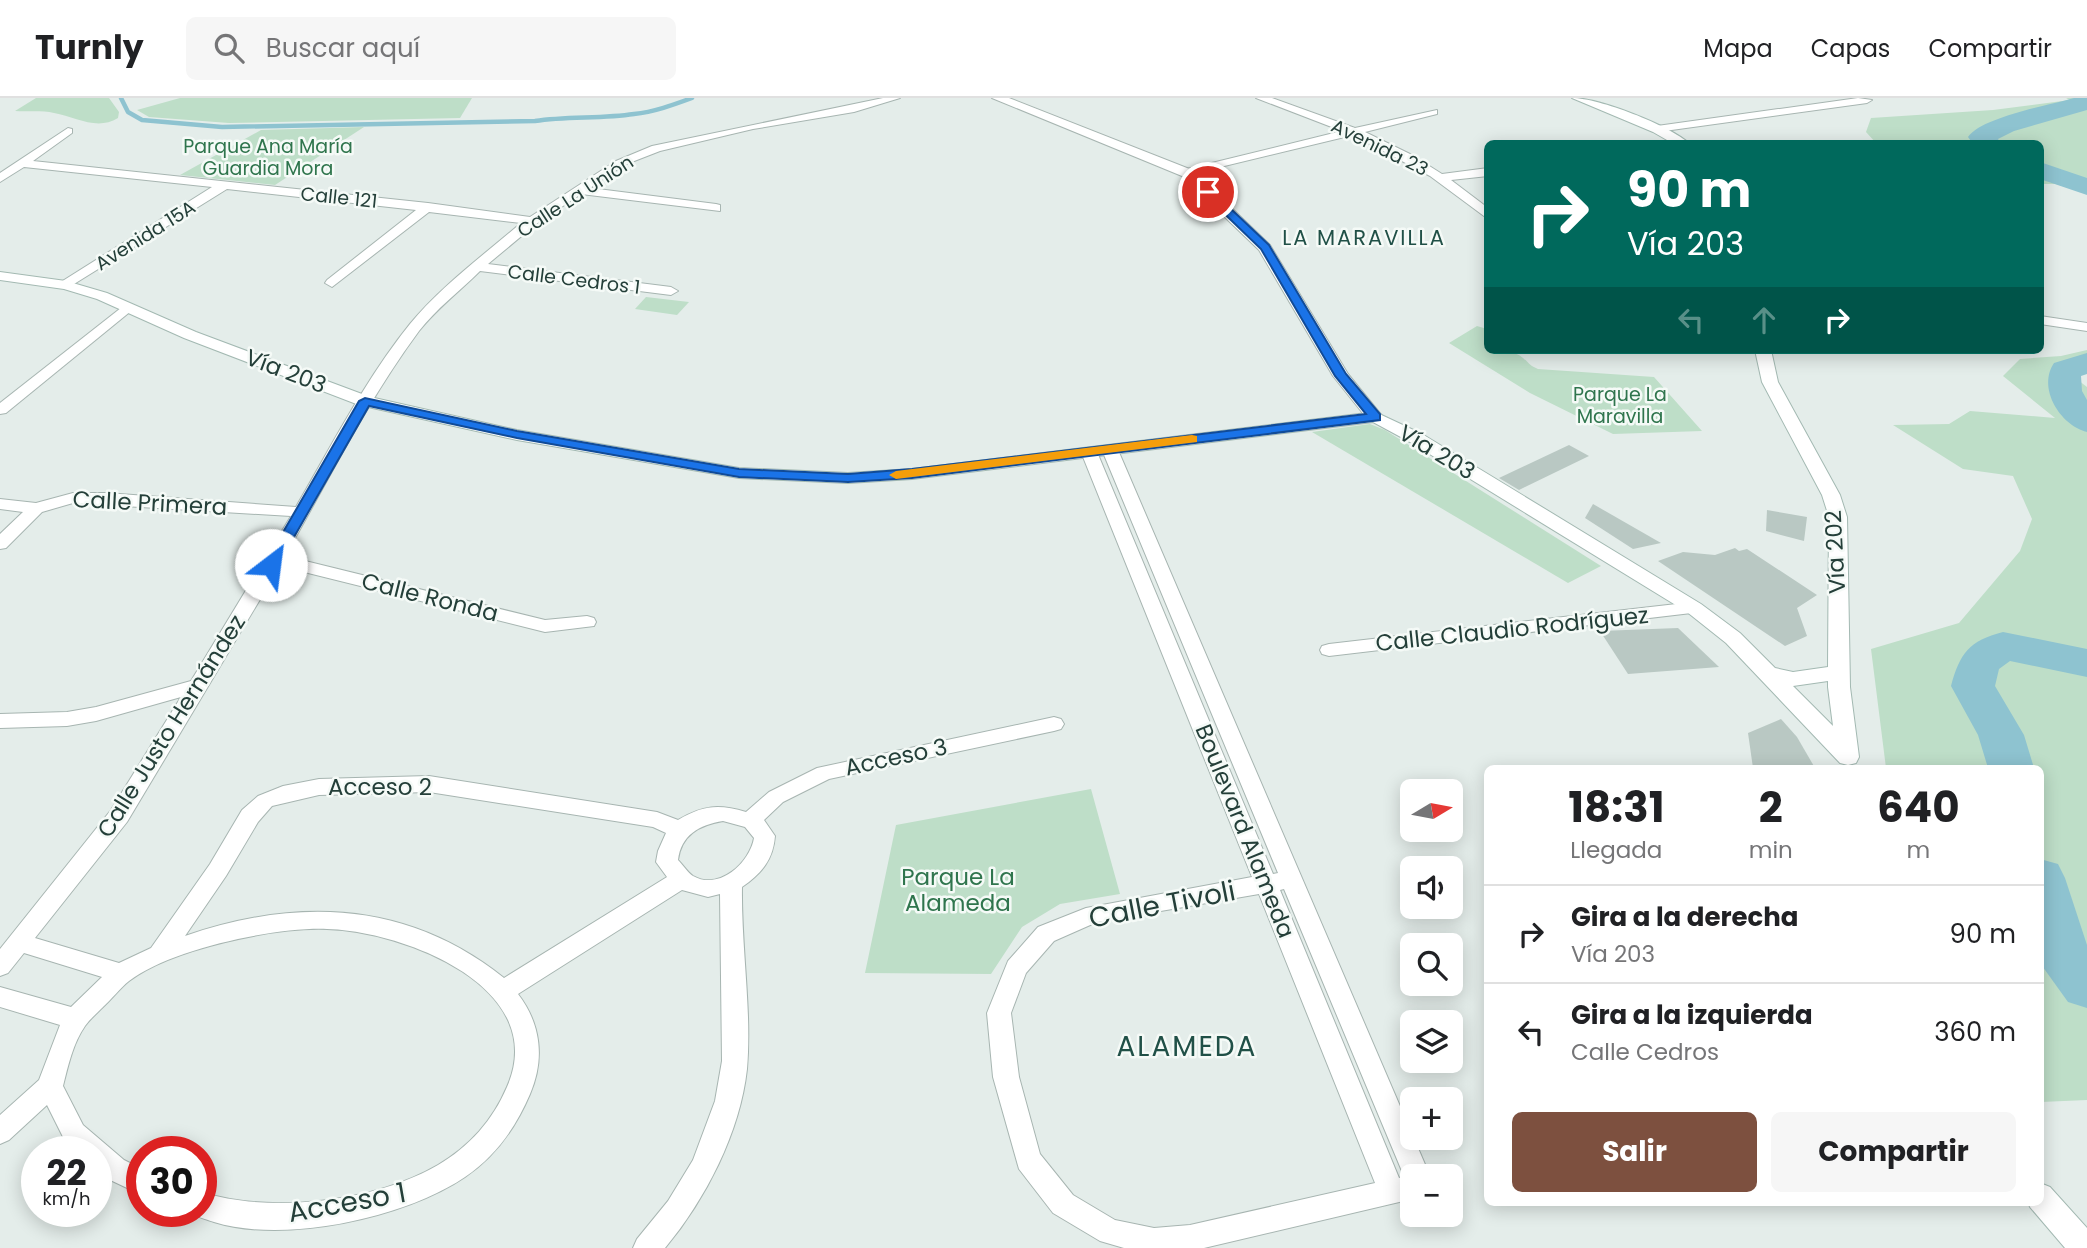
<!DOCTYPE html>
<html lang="es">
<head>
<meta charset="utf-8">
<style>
  body { margin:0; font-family:Poppins,sans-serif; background:#f6f6f6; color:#202124; height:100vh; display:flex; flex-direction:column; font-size:26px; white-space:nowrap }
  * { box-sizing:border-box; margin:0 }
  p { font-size:23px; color:#757577 }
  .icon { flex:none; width:38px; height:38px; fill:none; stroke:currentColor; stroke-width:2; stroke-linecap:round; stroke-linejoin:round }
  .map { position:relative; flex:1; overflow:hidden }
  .sheet { position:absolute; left:1484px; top:667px; width:560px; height:441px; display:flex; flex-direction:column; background:#fff; border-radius:10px; box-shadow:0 4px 18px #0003 }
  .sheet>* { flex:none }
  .hud { position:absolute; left:1484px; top:42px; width:560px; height:214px; border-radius:10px; box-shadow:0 4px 18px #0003; background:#00695c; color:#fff; overflow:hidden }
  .needle { width:46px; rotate:80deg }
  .tools { position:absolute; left:1400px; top:681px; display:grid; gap:14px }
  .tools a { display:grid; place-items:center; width:63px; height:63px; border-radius:10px; background:#fff; box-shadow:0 4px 18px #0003; font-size:35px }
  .speed { position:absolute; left:21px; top:1038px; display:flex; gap:14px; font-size:35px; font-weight:700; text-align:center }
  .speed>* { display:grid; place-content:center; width:91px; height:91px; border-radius:50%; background:#fff; box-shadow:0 4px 18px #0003; line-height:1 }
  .speed small { font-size:18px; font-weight:400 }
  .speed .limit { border:10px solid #d22; background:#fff; color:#111 }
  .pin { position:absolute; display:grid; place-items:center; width:60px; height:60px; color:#fff; margin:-30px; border:4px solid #fff; border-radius:50%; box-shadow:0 2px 7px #0007 }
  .me { position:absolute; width:77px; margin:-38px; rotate:30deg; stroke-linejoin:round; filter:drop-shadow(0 0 5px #0008) }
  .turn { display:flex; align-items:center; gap:24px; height:147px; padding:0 28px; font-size:32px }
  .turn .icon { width:91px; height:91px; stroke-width:2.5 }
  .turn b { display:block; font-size:49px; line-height:60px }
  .lanes { display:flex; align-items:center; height:66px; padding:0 28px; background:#0003; justify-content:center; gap:35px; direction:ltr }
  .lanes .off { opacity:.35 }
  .eta { display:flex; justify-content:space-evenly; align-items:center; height:119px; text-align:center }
  .eta b { font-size:42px; font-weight:700; line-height:49px }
  .action { display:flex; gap:14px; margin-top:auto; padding:14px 28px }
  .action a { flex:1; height:80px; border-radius:10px; background:#7d503f; color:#fff; font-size:28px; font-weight:700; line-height:80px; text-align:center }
  .action a+a { background:#f6f6f6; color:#202124 }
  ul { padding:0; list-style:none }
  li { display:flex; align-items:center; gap:21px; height:98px; padding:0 28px; border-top:2px solid #e0e0e0 }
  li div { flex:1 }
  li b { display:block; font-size:26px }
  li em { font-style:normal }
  header { display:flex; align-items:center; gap:42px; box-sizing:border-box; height:98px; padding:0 35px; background:#fff; border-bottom:2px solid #e0e0e0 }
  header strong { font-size:33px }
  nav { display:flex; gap:38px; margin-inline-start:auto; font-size:24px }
  .search { width:490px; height:63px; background:#f6f6f6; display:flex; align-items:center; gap:18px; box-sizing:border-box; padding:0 24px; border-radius:10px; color:#757577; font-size:26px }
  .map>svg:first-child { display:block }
  .green { fill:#bedec8 }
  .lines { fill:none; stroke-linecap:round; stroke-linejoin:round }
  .stream { stroke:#8ec3d0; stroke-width:4.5 }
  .river { fill:#8ec3d0; fill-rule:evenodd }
  .building { fill:#b9c8c3 }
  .minor-casing { stroke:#a7b5b1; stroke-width:2 }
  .tertiary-casing { stroke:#a7b5b1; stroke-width:2 }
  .secondary-casing { stroke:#a3b9b2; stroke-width:2 }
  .minor { fill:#fff; fill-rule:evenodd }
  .tertiary { fill:#fff; fill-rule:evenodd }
  .secondary { fill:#fff; fill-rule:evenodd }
  .route { fill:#1a73e8; stroke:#114b97; stroke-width:2 }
  .slow { fill:#f59e0b }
  .labels { text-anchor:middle; stroke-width:5; stroke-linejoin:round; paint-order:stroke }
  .far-park-label { font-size:19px; fill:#2f754d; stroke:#f5faf7 }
  .far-street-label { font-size:19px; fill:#243f39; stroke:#f5faf7 }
  .far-neighbourhood-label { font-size:21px; letter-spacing:2px; fill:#205047; stroke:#f5faf7 }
  .street-label { font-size:23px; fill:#243f39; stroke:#f5faf7 }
  .park-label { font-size:23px; fill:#2f754d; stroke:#f5faf7 }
  .near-street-label { font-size:28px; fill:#243f39; stroke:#f5faf7 }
  .near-neighbourhood-label { font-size:28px; letter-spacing:2px; fill:#205047; stroke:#f5faf7 }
</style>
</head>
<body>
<header>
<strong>Turnly</strong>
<div class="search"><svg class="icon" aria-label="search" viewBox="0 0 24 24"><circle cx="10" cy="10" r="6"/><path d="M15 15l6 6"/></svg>Buscar aquí</div>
<nav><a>Mapa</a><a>Capas</a><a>Compartir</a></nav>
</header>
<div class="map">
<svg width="2087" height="1150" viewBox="0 0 2087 1150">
  <rect width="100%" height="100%" fill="#e4edea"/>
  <g class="green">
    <path d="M 36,0 L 109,0 L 119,14 L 118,20 C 97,33 76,19 54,15 C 42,12 27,14 15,13 Z"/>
    <path d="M 180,0 L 472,0 L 460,20 L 229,25 L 149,19 L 137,12 Z"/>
    <path d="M 2066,0 L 2087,0 L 2087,96 L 2056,86 L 2041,86 L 2040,46 L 1876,45 L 1866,34 L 1871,20 L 1993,12 L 2070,2 Z"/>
    <path d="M 364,29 L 275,87 L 180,77 L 261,32 Z"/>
    <path d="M 646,199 L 689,204 L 677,217 L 635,211 Z"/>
    <path d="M 1477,228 L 1487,231 L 1488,252 C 1500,252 1514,252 1523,260 C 1529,265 1530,268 1538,271 L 1654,279 L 1702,333 L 1613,336 L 1530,295 L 1449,245 Z"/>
    <path d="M 2087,252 L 2087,269 L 2066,273 L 2087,289 L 2087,1002 L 2041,1004 L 2040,670 L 1886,670 L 1871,551 L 1959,525 L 2020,453 L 2032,421 L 2013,378 L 1963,371 L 1893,327 L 1949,326 L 1970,313 L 2055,320 L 2003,278 L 2020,261 L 2061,258 Z"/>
    <path d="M 1370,326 L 1385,332 L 1601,468 L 1568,485 L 1312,334 Z"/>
    <path d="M 1091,691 L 1120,796 L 1060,806 L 1022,829 L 991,876 L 865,875 L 896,727 Z"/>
  </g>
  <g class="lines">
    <path class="stream" d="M 121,0 L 128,14 L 142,22 L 222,29 L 535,23 C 568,18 601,21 634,16 C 654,14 673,7 692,0"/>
    <g class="river">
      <path d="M 2074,0 L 2087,0 L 2087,12 L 2014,33 L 1998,41 L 2001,46 L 1973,46 L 1968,39 C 1982,19 2050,7 2074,0 Z"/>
      <path d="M 2040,64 L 2087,80 L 2087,97 L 2040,81 Z"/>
      <path d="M 2087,255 L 2087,276 L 2081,278 L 2082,293 L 2087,302 L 2087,334 C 2060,327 2037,290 2054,265 Z"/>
      <path d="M 2003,534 L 2087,551 L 2087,579 L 2010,563 L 1999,571 L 1995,588 L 2024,637 L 2034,670 L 1988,670 L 1978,637 L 1951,588 C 1960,555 1969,543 2003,534 Z"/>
      <path d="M 2040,761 L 2058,766 L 2065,780 L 2087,847 L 2087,910 L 2068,904 L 2040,865 Z"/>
    </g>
  </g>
  <g class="building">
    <path d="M 1569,347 L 1589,358 L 1519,392 L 1499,380 Z"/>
    <path d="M 1593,406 L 1661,445 L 1633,451 L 1585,420 Z"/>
    <path d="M 1767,412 L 1807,419 L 1804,443 L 1766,433 Z"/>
    <path d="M 1735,450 L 1739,453 L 1747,451 L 1817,497 L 1797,510 L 1807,538 L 1785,548 L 1658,463 L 1683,454 L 1715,457 Z"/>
    <path d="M 1678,530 L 1719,569 L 1628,576 L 1600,533 Z"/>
    <path d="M 1781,621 L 1797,639 L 1815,670 L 1753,670 L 1748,635 Z"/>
  </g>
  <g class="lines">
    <g class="minor-casing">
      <g id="minor">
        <path d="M 883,0 L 900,0 L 854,14 L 753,31 L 660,53 L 624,67 L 590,90 L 716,106 L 720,107 L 720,113 L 581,96 L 536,126 L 488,166 L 671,189 L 678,193 L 671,197 L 480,173 C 460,193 436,211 419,233 C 367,303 328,383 285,458 L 545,522 L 587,518 L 594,520 L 596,524 L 594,528 L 545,534 L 280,468 L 127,724 L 35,840 L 119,865 L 151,850 L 210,766 L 242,712 L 258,698 L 283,688 L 319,681 L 429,678 L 657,714 L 678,722 C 703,707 719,706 746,714 L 769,694 L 817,670 L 1054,619 L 1061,621 L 1064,626 L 1061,631 L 1054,633 L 829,681 L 783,704 L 764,722 L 775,738 C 773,762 762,775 742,789 C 741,849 752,912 747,971 C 740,1035 705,1102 665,1150 L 633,1150 L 637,1141 L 668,1103 L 693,1062 L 715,1003 L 722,963 L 720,796 L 708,799 L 682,792 L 518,896 C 541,926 545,961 530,996 C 516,1029 496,1058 465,1079 C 405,1120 284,1146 214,1124 C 205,1121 196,1119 190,1113 L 201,1113 L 201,1094 C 271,1116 374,1104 438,1067 C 469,1049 493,1022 507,989 C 551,889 403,833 327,831 C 275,829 171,851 129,883 C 120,890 112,901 103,909 C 97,915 90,921 85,928 C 73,945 68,968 63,988 L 83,1027 L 124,1062 L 142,1071 L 142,1097 L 106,1080 L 96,1072 L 96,1054 L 76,1054 L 65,1043 L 47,1007 L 9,1042 L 0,1046 L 0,1017 L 39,982 L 60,927 L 0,909 L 0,889 L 71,909 L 102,879 L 24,855 L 8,875 L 0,878 L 0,851 L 111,712 L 181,599 L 96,623 L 67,628 L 0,630 L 0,616 L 67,614 L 96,609 L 191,583 L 291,418 L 73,405 L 42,414 L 6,450 L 0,451 L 0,436 L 23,414 L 0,411 L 0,401 L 36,405 L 73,395 L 106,395 L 296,409 C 332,347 365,282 410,226 C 440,189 485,156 521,125 L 429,114 L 332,189 L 325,185 L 327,182 L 416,112 L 227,91 L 66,191 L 59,187 L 61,184 L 212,89 L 24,69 L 0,84 L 0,75 L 68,30 L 72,31 L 72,35 L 33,63 L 428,105 L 530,119 L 616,63 L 652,48 ZM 429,694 L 653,729 L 666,735 L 658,753 L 656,764 L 667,779 L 504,880 C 408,803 298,799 185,838 L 226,778 L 258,724 L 272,708 L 319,697 ZM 723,723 L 745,729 L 754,740 C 750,764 720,793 693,778 C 688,775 683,767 678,762 C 681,737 699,727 723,723 Z"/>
        <path d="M 1256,0 L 1272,0 L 1355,30 L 1437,12 L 1437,16 L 1365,34 L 1412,57 L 1442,76 L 1488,70 L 1488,78 L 1451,82 L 1488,110 L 1488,121 L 1430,78 L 1353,37 L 1183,78 L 1183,72 L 1342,33 Z"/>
        <path d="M 1858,0 L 1872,2 L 1867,5 L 1657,34 L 1651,31 L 1657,28 Z"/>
        <path d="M 126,206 L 131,207 L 131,213 L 6,315 L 0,316 L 0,305 Z"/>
        <path d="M 2040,218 L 2087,225 L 2087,233 L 2040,226 Z"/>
        <path d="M 1110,347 L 1118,352 L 1430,1078 L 1412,1078 L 1412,1101 L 1204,1150 L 1124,1150 L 1100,1143 L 1053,1115 L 1019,1071 L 993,979 L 987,915 L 1008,863 L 1038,829 L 1086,810 L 1252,779 L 1081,354 L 1083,351 L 1095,351 L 1097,354 L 1273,776 L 1278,775 L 1102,352 ZM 1284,791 L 1404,1078 L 1404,1079 L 1399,1080 L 1280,792 ZM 1259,796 L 1375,1085 L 1190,1127 L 1154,1130 L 1115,1122 L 1073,1097 L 1040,1056 L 1019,979 L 1011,915 L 1026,875 L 1054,843 L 1097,824 Z"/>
        <path d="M 1694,504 L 1700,506 L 1703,510 L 1700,514 L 1329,558 L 1322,556 L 1320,552 L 1322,548 L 1329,546 Z"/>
      </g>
    </g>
    <g class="tertiary-casing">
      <path id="tertiary" d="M 992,0 L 1009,0 L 1192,72 L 1270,147 L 1348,276 L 1383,319 L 1381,323 L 1369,323 L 1333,278 L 1259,152 L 1182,78 Z"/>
    </g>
    <g class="secondary-casing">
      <g id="secondary">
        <path d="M 1572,0 C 1599,0 1669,27 1690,46 L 1674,46 L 1653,34 Z"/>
        <path d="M 0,174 L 66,183 L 107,195 L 196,234 L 370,299 L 517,332 L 739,370 L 848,375 L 912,371 L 1375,314 L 1422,336 L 1701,506 L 1740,535 L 1775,570 L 1793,574 L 1828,569 L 1829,419 L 1822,397 L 1762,284 L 1755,252 L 1771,252 L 1778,284 L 1840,397 L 1847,419 L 1850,589 L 1859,659 L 1856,665 L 1848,667 L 1840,665 L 1726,545 L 1687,514 L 1410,344 L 1373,324 L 912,381 L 848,385 L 739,380 L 517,342 L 359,307 L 184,240 L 97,201 L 64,191 L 0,182 ZM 1828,583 L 1828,589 L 1833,628 L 1793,588 Z"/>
        <path d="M 2040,1085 L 2050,1089 L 2087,1130 L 2087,1150 L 2065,1150 L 2030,1109 L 2028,1104 L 2040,1104 Z"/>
      </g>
    </g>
    <use href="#minor" class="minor"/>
    <use href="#tertiary" class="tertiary"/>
    <use href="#secondary" class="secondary"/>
  </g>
  <path class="route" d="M 1204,92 L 1211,92 L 1269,147 L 1346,276 L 1380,316 L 1380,322 L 912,380 L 848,384 L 739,379 L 517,340 L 369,308 L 278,467 L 271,471 L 264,467 L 359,303 L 365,300 L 517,333 L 739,371 L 848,376 L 912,371 L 1366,316 L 1335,278 L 1261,151 L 1204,96 Z"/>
  <path class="slow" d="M 1192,337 L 1197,338 L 1197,344 L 896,381 L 889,377 L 896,373 Z"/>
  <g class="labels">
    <g class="far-park-label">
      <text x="268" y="55">Parque Ana María<tspan x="268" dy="22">Guardia Mora</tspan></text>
      <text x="1620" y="303">Parque La<tspan x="1620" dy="22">Maravilla</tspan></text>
    </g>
    <g class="far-street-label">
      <text transform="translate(1380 49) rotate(26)" y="7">Avenida 23</text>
      <text transform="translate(575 98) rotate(-33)" y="7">Calle La Unión</text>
      <text transform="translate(339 99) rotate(6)" y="7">Calle 121</text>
      <text transform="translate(145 137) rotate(-32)" y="7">Avenida 15A</text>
      <text transform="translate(574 181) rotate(7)" y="7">Calle Cedros 1</text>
    </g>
    <g class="far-neighbourhood-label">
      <text x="1364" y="147">LA MARAVILLA</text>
    </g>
    <g class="street-label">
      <text transform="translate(286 273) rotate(21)" y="8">Vía 203</text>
      <text transform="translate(1437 354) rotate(31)" y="8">Vía 203</text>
      <text transform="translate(150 405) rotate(3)" y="8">Calle Primera</text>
      <text transform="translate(1835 454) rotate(-93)" y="8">Vía 202</text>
      <text transform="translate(430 499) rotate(14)" y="8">Calle Ronda</text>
      <text transform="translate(1512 531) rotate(-6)" y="8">Calle Claudio Rodríguez</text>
      <text transform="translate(171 628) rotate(-58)" y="8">Calle Justo Hernández</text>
      <text transform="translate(896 659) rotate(-12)" y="8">Acceso 3</text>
      <text x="380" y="697">Acceso 2</text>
      <text transform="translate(1245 733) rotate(68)" y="8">Boulevard Alameda</text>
    </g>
    <g class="park-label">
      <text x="958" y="787">Parque La<tspan x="958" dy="26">Alameda</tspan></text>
    </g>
    <g class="near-street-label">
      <text transform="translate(1162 806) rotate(-11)" y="10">Calle Tivoli</text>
      <text transform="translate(347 1104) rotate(-10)" y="10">Acceso 1</text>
    </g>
    <g class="near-neighbourhood-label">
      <text x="1187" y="958">ALAMEDA</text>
    </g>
  </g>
</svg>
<div class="tools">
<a><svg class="needle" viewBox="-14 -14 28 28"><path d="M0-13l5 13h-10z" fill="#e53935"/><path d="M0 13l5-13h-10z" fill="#757577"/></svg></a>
<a><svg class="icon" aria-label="sound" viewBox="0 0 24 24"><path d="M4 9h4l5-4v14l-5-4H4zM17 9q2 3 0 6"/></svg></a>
<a><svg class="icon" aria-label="search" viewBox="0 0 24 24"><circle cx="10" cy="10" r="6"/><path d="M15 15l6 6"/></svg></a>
<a><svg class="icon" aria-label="layers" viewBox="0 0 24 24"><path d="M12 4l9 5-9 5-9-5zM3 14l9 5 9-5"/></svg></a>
<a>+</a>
<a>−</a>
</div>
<div class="speed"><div>22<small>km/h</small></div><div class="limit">30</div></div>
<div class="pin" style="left:1208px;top:94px;background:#d93025"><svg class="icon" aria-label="arrive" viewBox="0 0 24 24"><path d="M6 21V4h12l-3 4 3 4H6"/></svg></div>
<svg class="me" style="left:271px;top:467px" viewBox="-20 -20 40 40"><circle r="19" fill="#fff"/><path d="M0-13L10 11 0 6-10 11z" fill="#1a73e8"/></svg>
<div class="hud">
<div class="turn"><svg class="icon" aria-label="right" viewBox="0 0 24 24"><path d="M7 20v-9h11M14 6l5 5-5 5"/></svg><div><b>90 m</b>Vía 203</div></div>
<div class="lanes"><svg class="icon off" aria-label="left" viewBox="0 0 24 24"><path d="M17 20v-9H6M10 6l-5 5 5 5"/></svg><svg class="icon off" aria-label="ahead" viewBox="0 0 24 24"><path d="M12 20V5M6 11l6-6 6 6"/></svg><svg class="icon" aria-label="right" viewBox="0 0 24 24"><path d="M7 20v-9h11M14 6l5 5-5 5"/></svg></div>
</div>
<section class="sheet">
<div class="eta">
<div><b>18:31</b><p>Llegada</p></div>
<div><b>2</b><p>min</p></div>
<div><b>640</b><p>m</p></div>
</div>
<ul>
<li><svg class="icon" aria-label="right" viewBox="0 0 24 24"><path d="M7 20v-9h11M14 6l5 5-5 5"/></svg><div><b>Gira a la derecha</b><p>Vía 203</p></div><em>90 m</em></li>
<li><svg class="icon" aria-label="left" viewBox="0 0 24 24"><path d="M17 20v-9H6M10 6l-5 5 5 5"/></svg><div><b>Gira a la izquierda</b><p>Calle Cedros</p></div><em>360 m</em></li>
</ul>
<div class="action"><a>Salir</a><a>Compartir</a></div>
</section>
</div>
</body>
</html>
